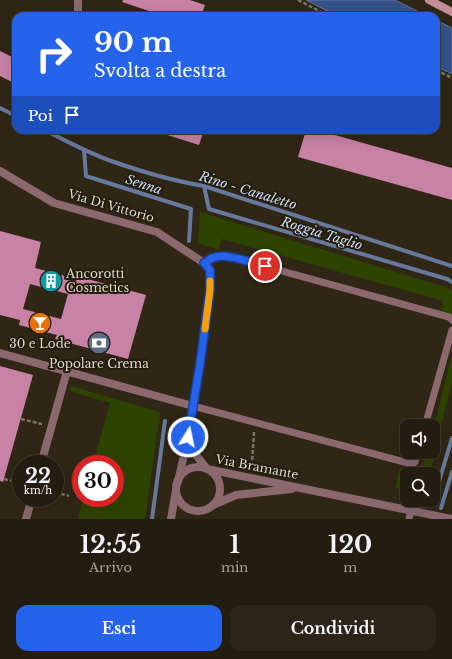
<!DOCTYPE html>
<html lang="it">
<head>
<meta charset="utf-8">
<style>
  body { margin:0; font-family:"Libre Baskerville",serif; background:#2b2519; color:#f1f3f6; height:100vh; display:flex; flex-direction:column; font-size:15px; white-space:nowrap }
  * { box-sizing:border-box; margin:0 }
  p { font-size:13px; color:#a3a19f }
  .icon { flex:none; width:22px; height:22px; fill:none; stroke:currentColor; stroke-width:2; stroke-linecap:round; stroke-linejoin:round }
  .map { position:relative; height:519px; overflow:hidden }
  .side { display:flex; flex-direction:column; background:#231c10; flex:1 }
  .side>* { flex:none }
  .hud { position:absolute; left:12px; top:12px; width:428px; height:122px; border-radius:12px; box-shadow:0 4px 16px #0002,0 0 0 1px #403a30; background:#2563eb; color:#fff; overflow:hidden }
  .tools { position:absolute; left:400px; top:419px; display:grid; gap:8px }
  .tools a { display:grid; place-items:center; width:40px; height:40px; border-radius:8px; background:#231c10; box-shadow:0 4px 16px #0002,0 0 0 1px #403a30; font-size:20px }
  .speed { position:absolute; left:12px; top:455px; display:flex; gap:8px; font-size:20px; font-weight:700; text-align:center }
  .speed>* { display:grid; place-content:center; width:52px; height:52px; border-radius:50%; background:#231c10; box-shadow:0 4px 16px #0002,0 0 0 1px #403a30; line-height:1 }
  .speed small { font-size:10px; font-weight:400 }
  .speed .limit { border:6px solid #d22; background:#fff; color:#111 }
  .pin { position:absolute; display:grid; place-items:center; width:34px; height:34px; color:#fff; margin:-17px; border:2px solid #fff; border-radius:50%; box-shadow:0 1px 4px #0007 }
  .me { position:absolute; width:44px; margin:-22px; rotate:10deg; stroke-linejoin:round; filter:drop-shadow(0 0 3px #0008) }
  .turn { display:flex; align-items:center; gap:14px; height:84px; padding:0 16px; font-size:18px }
  .turn .icon { width:52px; height:52px; stroke-width:2.5 }
  .turn b { display:block; font-size:28px; line-height:34px }
  .then { display:flex; align-items:center; height:38px; padding:0 16px; background:#0003; gap:8px; font-size:15px }
  .eta { display:flex; justify-content:space-evenly; align-items:center; height:68px; text-align:center }
  .eta b { font-size:24px; font-weight:700; line-height:28px }
  .cta { display:flex; gap:8px; margin-top:auto; padding:8px 16px }
  .cta a { flex:1; height:46px; border-radius:12px; background:#2563eb; color:#fff; font-size:16px; font-weight:700; line-height:46px; text-align:center }
  .cta a+a { background:#2b2519; color:#f1f3f6 }
  .map>svg:first-child { display:block }
  .green { fill:#2d4300 }
  .water { fill:#355289; stroke:#677a9d }
  .lines { fill:none; stroke-linecap:round; stroke-linejoin:round }
  .stream { stroke:#677a9d; stroke-width:4 }
  .building { fill:#c882a5; fill-rule:evenodd }
  .path { stroke:#7d7567; stroke-width:2.5; stroke-dasharray:4 2; stroke-linecap:butt }
  .service { stroke:#8b696f; stroke-width:7 }
  .minor { stroke:#8b696f; stroke-width:8 }
  .secondary { stroke:#c48e97; stroke-width:8 }
  .route-casing { stroke:#184099; stroke-width:10 }
  .route { stroke:#2563eb; stroke-width:7 }
  .slow { stroke:#f59e0b; stroke-width:7 }
  .labels { text-anchor:middle; stroke-width:4; stroke-linejoin:round; paint-order:stroke }
  .street-label { font-size:12px; fill:#ddd7cc; stroke:#251d0c }
  .poi-label { font-size:12px; fill:#ddd7cc; stroke:#251d0c }
  .water-label { font-size:13px; font-style:italic; fill:#caddff; stroke:#251d0c }
</style>
</head>
<body>
<div class="map">
<svg width="452" height="519" viewBox="0 0 452 519">
  <rect width="100%" height="100%" fill="#2f2615"/>
  <g class="green">
    <path d="M 200,212 L 445,287 L 452,290 L 452,316 L 441,311 L 443,301 L 222,239 L 219,250 L 198,243 Z"/>
    <path d="M 452,355 L 452,381 L 430,474 L 407,474 L 407,491 L 395,488 L 400,468 C 416,472 423,468 428,452 L 433,452 L 433,430 Z"/>
    <path d="M 71,386 L 160,412 L 145,519 L 78,519 L 83,498 L 115,498 L 115,464 L 93,464 L 110,403 L 69,391 Z"/>
  </g>
  <g class="water">
    <path d="M 306,0 L 395,0 L 427,16 L 337,16 Z"/>
    <path d="M 436,20 L 452,28 L 452,74 L 436,66 Z"/>
  </g>
  <g class="lines">
    <g class="stream">
      <path d="M 0,108 L 16,116"/>
      <path d="M 44,130 C 67,141 90,154 114,162 C 143,172 174,181 204,186 L 452,266"/>
      <path d="M 84,150 L 86,176 L 191,209 L 189,241"/>
      <path d="M 204,186 L 209,209 L 447,279 L 452,282"/>
      <path d="M 432,505 L 452,438"/>
      <path d="M 441,508 L 452,472"/>
      <path d="M 152,519 L 165,421"/>
    </g>
  </g>
  <g class="building">
    <path d="M 123,0 L 190,0 L 205,5 L 201,16 L 164,16 L 122,2 Z"/>
    <path d="M 0,51 L 16,59 L 16,84 L 0,76 Z"/>
    <path d="M 161,130 L 204,130 L 199,145 L 161,133 Z"/>
    <path d="M 306,130 L 317,130 L 452,168 L 452,200 L 298,157 Z"/>
    <path d="M 0,231 L 41,242 L 35,268 L 72,278 L 73,275 L 146,295 L 128,359 L 55,339 L 57,335 L 19,325 L 20,320 L 0,315 ZM 30,284 L 68,294 L 61,319 L 23,309 Z"/>
    <path d="M 0,366 L 33,375 L 3,482 L 0,481 Z"/>
  </g>
  <g class="lines">
    <g class="path">
      <path d="M 298,0 L 329,16"/>
      <path d="M 436,70 L 452,78"/>
      <path d="M 21,419 L 42,424"/>
      <path d="M 254,432 L 252,463 L 253,466 L 255,467"/>
      <path d="M 4,479 L 21,483"/>
      <path d="M 55,492 L 69,496"/>
    </g>
    <g class="service">
      <path d="M 204,263 C 215,257 222,256 234,258 L 449,317 L 452,320"/>
      <path d="M 193,406 L 412,464 L 415,462 L 418,452"/>
      <path d="M 425,426 L 452,330"/>
      <path d="M 409,519 L 411,510"/>
    </g>
    <g class="minor">
      <path d="M 78,0 L 78,16"/>
      <path d="M 0,171 L 54,203 L 157,232 L 204,263 L 210,270 L 210,290 L 194,401 L 188,437 L 178,482"/>
      <path d="M 0,353 L 193,406"/>
      <path d="M 188,437 L 196,455 L 207,469 L 452,519"/>
      <path d="M 41,464 L 67,371"/>
      <circle cx="198" cy="489" r="22"/>
      <path d="M 213,505 L 236,495 L 292,489"/>
      <path d="M 26,519 L 32,498"/>
      <path d="M 171,519 L 176,490"/>
    </g>
    <path class="secondary" d="M 429,0 L 452,12"/>
  </g>
  <g class="lines">
    <g class="route-casing">
      <path id="route" d="M 188,437 L 200,364 L 210,290 L 210,270 L 204,263 C 207,262 210,259 212,258 C 226,252 251,263 265,266"/>
    </g>
    <use href="#route" class="route"/>
    <path class="slow" d="M 205,329 L 210,290 L 210,281"/>
  </g>
  <defs>
    <g id="building-disc" transform="scale(1.15)"><circle r="9.5" fill="#0f9aa8" stroke="#251d0c"/><path d="M-4-6H4V6H1V3H-1V6H-4ZM-2.5-4.3h1.7v1.8h-1.7ZM.8-4.3h1.7v1.8H.8ZM-2.5-1h1.7V.8h-1.7ZM.8-1h1.7V.8H.8Z" fill="#fff"/></g>
    <g id="bar-disc" transform="scale(1.15)"><circle r="9.5" fill="#e8710a" stroke="#251d0c"/><path d="M-6-5H6L.8 .8V4.5H3.5V6h-7V4.5H-.8V.8Z" fill="#fff"/></g>
    <g id="bank-disc" transform="scale(1.15)"><circle r="9.5" fill="#5c6f8a" stroke="#251d0c"/><path d="M-6-4H6V4H-6ZM0-2.3a2.3 2.3 0 1 0 0 4.6a2.3 2.3 0 1 0 0-4.6Z" fill="#fff"/></g>
  </defs>
  <g fill-rule="evenodd">
    <use href="#building-disc" x="51" y="281"/>
    <use href="#bar-disc" x="40" y="323"/>
    <use href="#bank-disc" x="99" y="343"/>
  </g>
  <g class="labels">
    <g class="street-label">
      <text transform="translate(111 206) rotate(16)" y="4">Via Di Vittorio</text>
      <text transform="translate(257 467) rotate(11)" y="4">Via Bramante</text>
    </g>
    <g class="poi-label">
      <text x="66" y="278" text-anchor="start">Ancorotti<tspan x="66" dy="14">Cosmetics</tspan></text>
      <text x="40" y="348">30 e Lode</text>
      <text x="99" y="368">Popolare Crema</text>
    </g>
    <g class="water-label">
      <text transform="translate(144 184) rotate(18)" y="5">Senna</text>
      <text transform="translate(248 190) rotate(17)" y="5">Rino - Canaletto</text>
      <text transform="translate(322 233) rotate(17)" y="5">Roggia Taglio</text>
    </g>
  </g>
</svg>
<div class="tools">
<a><svg class="icon" aria-label="sound" viewBox="0 0 24 24"><path d="M4 9h4l5-4v14l-5-4H4zM17 9q2 3 0 6"/></svg></a>
<a><svg class="icon" aria-label="search" viewBox="0 0 24 24"><circle cx="10" cy="10" r="6"/><path d="M15 15l6 6"/></svg></a>
</div>
<div class="speed"><div>22<small>km/h</small></div><div class="limit">30</div></div>
<div class="pin" style="left:265px;top:266px;background:#d93025"><svg class="icon" aria-label="arrive" viewBox="0 0 24 24"><path d="M6 21V4h12l-3 4 3 4H6"/></svg></div>
<svg class="me" style="left:188px;top:437px" viewBox="-20 -20 40 40"><circle r="17" fill="#2563eb" stroke="#fff" stroke-width="3"/><path d="M0-11L8 9 0 5-8 9z" fill="#fff"/></svg>
<div class="hud">
<div class="turn"><svg class="icon" aria-label="right" viewBox="0 0 24 24"><path d="M7 20v-9h11M14 6l5 5-5 5"/></svg><div><b>90 m</b>Svolta a destra</div></div>
<div class="then">Poi<svg class="icon" aria-label="arrive" viewBox="0 0 24 24"><path d="M6 21V4h12l-3 4 3 4H6"/></svg></div>
</div>
</div>
<section class="side">
<div class="eta">
<div><b>12:55</b><p>Arrivo</p></div>
<div><b>1</b><p>min</p></div>
<div><b>120</b><p>m</p></div>
</div>
<div class="cta"><a>Esci</a><a>Condividi</a></div>
</section>
</body>
</html>
